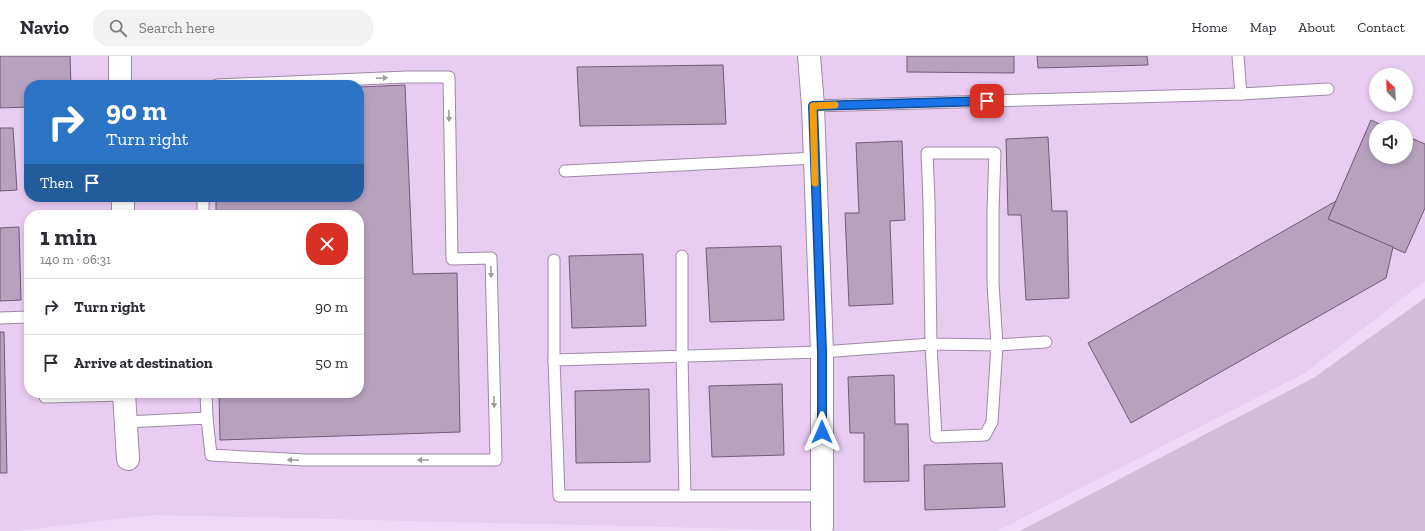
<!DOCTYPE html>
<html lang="en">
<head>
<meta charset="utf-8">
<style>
  body { margin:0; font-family:"Zilla Slab",serif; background:#f2f2f3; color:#2b2b33; height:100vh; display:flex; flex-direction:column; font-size:15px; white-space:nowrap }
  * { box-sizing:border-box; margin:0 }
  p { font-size:13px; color:#7c7c81 }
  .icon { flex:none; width:22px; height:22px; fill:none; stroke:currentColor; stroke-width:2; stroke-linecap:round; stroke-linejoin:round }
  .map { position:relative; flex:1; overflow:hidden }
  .details { position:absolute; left:24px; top:154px; width:340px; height:188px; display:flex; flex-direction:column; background:#fff; border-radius:16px; box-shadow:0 2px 6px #0003 }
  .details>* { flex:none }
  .top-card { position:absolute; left:24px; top:24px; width:340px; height:122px; border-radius:16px; box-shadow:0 2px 6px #0003; background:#2c74c5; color:#fff; overflow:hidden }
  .needle { width:26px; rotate:336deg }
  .tools { position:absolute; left:1369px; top:12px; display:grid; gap:8px }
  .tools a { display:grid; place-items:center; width:44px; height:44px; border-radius:50%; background:#fff; box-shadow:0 2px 6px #0003; font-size:20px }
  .pin { position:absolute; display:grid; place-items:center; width:34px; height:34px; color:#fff; margin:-17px; border-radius:8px; box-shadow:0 2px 6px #0006 }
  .me { position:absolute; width:44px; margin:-22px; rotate:0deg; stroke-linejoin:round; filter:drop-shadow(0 0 3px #0008) }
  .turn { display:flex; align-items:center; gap:14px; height:84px; padding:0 16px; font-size:18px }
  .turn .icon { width:52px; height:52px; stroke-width:2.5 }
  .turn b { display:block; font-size:28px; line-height:34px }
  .then { display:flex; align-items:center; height:38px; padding:0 16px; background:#0003; gap:8px; font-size:15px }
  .round { display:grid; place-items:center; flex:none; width:42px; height:42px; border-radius:16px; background:#f2f2f3 }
  .summary { display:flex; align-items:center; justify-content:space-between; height:68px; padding:0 16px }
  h1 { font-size:24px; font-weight:800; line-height:30px }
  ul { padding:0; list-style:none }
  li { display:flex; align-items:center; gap:12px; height:56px; padding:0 16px; border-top:1px solid #e1e1e2 }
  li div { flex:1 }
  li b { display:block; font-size:15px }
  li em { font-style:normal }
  header { display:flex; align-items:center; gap:24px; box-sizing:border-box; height:56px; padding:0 20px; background:#fff; border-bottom:1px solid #e1e1e2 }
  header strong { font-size:19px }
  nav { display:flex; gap:22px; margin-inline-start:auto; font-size:14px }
  .search { width:280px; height:36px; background:#f2f2f3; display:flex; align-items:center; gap:10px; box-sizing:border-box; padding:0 14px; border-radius:16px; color:#7c7c81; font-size:15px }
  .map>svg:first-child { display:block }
  .built { fill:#e9ccf2; fill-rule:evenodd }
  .green { fill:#d3bbdb }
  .building { fill:#b7a1bf; stroke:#705b76 }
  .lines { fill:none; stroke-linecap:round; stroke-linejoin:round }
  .lane-casing { stroke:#9f89a6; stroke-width:13 }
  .street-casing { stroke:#9f89a6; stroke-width:24 }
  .lane { stroke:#fff; stroke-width:11 }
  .street { stroke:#fff; stroke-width:22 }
  .oneway { fill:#9f9ca0 }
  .route-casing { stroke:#114b97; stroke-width:10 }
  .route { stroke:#1a73e8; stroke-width:7 }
  .slow { stroke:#f59e0b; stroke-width:7 }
</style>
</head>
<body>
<header>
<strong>Navio</strong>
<div class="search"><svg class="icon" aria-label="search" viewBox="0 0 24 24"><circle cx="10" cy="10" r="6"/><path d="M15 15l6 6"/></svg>Search here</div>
<nav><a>Home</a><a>Map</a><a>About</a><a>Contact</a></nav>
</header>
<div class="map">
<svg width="1425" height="475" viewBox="0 0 1425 475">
  <rect width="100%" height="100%" fill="#f0d9f8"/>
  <path class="built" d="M 0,0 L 1425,0 L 1425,225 L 1305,317 L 997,475 L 831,475 L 154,459 L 15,475 L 0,475 ZM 1376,19 L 1406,19 L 1406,49 L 1376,49 ZM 29,29 L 359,29 L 359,141 L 29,141 ZM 1376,71 L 1406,71 L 1406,101 L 1376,101 ZM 29,159 L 359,159 L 359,337 L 29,337 Z"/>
  <path class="green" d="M 1425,242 L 1425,475 L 1020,475 L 1315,321 Z"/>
  <g class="building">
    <path d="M 0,0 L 70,0 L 71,29 L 29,29 L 29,51 L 0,52 Z"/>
    <path d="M 907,0 L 1014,0 L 1014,17 L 907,16 Z"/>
    <path d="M 1037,0 L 1147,0 L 1148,9 L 1038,12 Z"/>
    <path d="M 723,9 L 726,68 L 580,70 L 577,11 Z"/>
    <path d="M 405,29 L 413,218 L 457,217 L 460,376 L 220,384 L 219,337 L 359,337 L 359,159 L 216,159 L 216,141 L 359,141 L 359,31 Z"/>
    <path d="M 1371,64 L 1386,71 L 1376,71 L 1376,101 L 1406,101 L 1406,80 L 1425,88 L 1425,152 L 1405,197 L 1328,163 Z"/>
    <path d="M 0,72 L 13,72 L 17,134 L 0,135 Z"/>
    <path d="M 1048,81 L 1052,155 L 1067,155 L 1069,242 L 1026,244 L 1021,159 L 1008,159 L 1006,83 Z"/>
    <path d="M 902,85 L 905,164 L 890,165 L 893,248 L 849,250 L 845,157 L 859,157 L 856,87 Z"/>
    <path d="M 1336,145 L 1328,163 L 1393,191 L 1386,222 L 1131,367 L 1088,287 Z"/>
    <path d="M 19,171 L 21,244 L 0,245 L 0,172 Z"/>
    <path d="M 781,190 L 784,264 L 710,266 L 706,192 Z"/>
    <path d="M 643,198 L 646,270 L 572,272 L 569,200 Z"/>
    <path d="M 0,276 L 4,276 L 7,417 L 0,417 Z"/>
    <path d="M 894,319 L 895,368 L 908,368 L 909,425 L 864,426 L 864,377 L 850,377 L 848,321 Z"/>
    <path d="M 782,328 L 784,399 L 712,401 L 709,330 Z"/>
    <path d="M 649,333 L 650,406 L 576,407 L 575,335 Z"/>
    <path d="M 1002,407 L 1005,451 L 925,454 L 924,409 Z"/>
  </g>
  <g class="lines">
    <g class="lane-casing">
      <g id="lane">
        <path d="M 1238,0 L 1241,38"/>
        <path d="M 813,50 L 1241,38 L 1328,33"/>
        <path d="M 565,115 L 815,102"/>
        <path d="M 203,141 L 203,159"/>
        <path d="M 682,200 L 682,300 L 685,440"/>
        <path d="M 554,204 L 554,304"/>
        <path d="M 0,262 L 29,261"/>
        <path d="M 206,337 L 207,362"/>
        <path d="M 45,341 L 124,339"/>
        <path d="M 126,366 L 207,362 L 211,399 L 305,404 L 496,404 L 491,202 L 452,203 L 449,21 L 407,21 L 217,29"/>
        <path d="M 822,440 L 559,440 L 554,304 L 822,296 L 931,288 L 929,145 L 927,97 L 995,97 L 993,155 L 993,227 L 997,289 L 992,366 L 985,379 L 936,381 L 931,288 L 997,289 L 1046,286"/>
      </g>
    </g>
    <g class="street-casing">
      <g id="street">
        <path d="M 120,0 L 120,29"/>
        <path d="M 809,0 L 813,50 L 822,296 L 822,471"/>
        <path d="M 123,141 L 123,159"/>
        <path d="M 124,337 L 128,403"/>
      </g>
    </g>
    <use href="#lane" class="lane"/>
    <use href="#street" class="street"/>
  </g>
  <defs><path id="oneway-solid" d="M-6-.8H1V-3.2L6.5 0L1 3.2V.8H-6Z"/></defs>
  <g class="oneway">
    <use href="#oneway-solid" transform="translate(382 22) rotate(-2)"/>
    <use href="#oneway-solid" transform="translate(449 60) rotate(89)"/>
    <use href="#oneway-solid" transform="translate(491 216) rotate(88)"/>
    <use href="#oneway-solid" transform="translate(494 346) rotate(88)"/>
    <use href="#oneway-solid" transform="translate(293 404) rotate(-177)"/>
    <use href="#oneway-solid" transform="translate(423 404) rotate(180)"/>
  </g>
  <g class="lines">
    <g class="route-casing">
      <path id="route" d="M 822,376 L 822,296 L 813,50 L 987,45"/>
    </g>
    <use href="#route" class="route"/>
    <path class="slow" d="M 815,127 L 813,50 L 835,49"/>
  </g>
</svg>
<div class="tools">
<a><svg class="needle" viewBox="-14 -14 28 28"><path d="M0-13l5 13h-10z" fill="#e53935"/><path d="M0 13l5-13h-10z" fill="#7c7c81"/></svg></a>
<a><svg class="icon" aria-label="sound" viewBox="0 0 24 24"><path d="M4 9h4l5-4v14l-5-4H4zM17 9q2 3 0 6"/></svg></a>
</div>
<div class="pin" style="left:987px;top:45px;background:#d93025"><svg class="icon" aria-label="arrive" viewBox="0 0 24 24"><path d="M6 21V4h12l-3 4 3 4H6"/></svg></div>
<svg class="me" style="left:822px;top:376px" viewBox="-20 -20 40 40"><path d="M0-17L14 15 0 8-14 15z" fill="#1a73e8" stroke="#fff" stroke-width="4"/></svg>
<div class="top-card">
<div class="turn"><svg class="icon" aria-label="right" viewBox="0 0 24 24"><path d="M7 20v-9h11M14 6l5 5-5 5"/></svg><div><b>90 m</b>Turn right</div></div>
<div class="then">Then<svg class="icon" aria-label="arrive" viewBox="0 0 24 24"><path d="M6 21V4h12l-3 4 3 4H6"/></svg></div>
</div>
<section class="details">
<div class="summary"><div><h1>1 min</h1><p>140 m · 06:31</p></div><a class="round" style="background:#d93025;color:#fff"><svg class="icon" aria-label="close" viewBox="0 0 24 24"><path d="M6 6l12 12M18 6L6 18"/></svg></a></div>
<ul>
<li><svg class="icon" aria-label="right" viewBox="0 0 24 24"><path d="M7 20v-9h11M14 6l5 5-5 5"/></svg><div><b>Turn right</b></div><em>90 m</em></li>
<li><svg class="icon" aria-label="arrive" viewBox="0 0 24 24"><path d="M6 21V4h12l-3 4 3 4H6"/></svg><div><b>Arrive at destination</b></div><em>50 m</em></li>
</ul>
</section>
</div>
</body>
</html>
